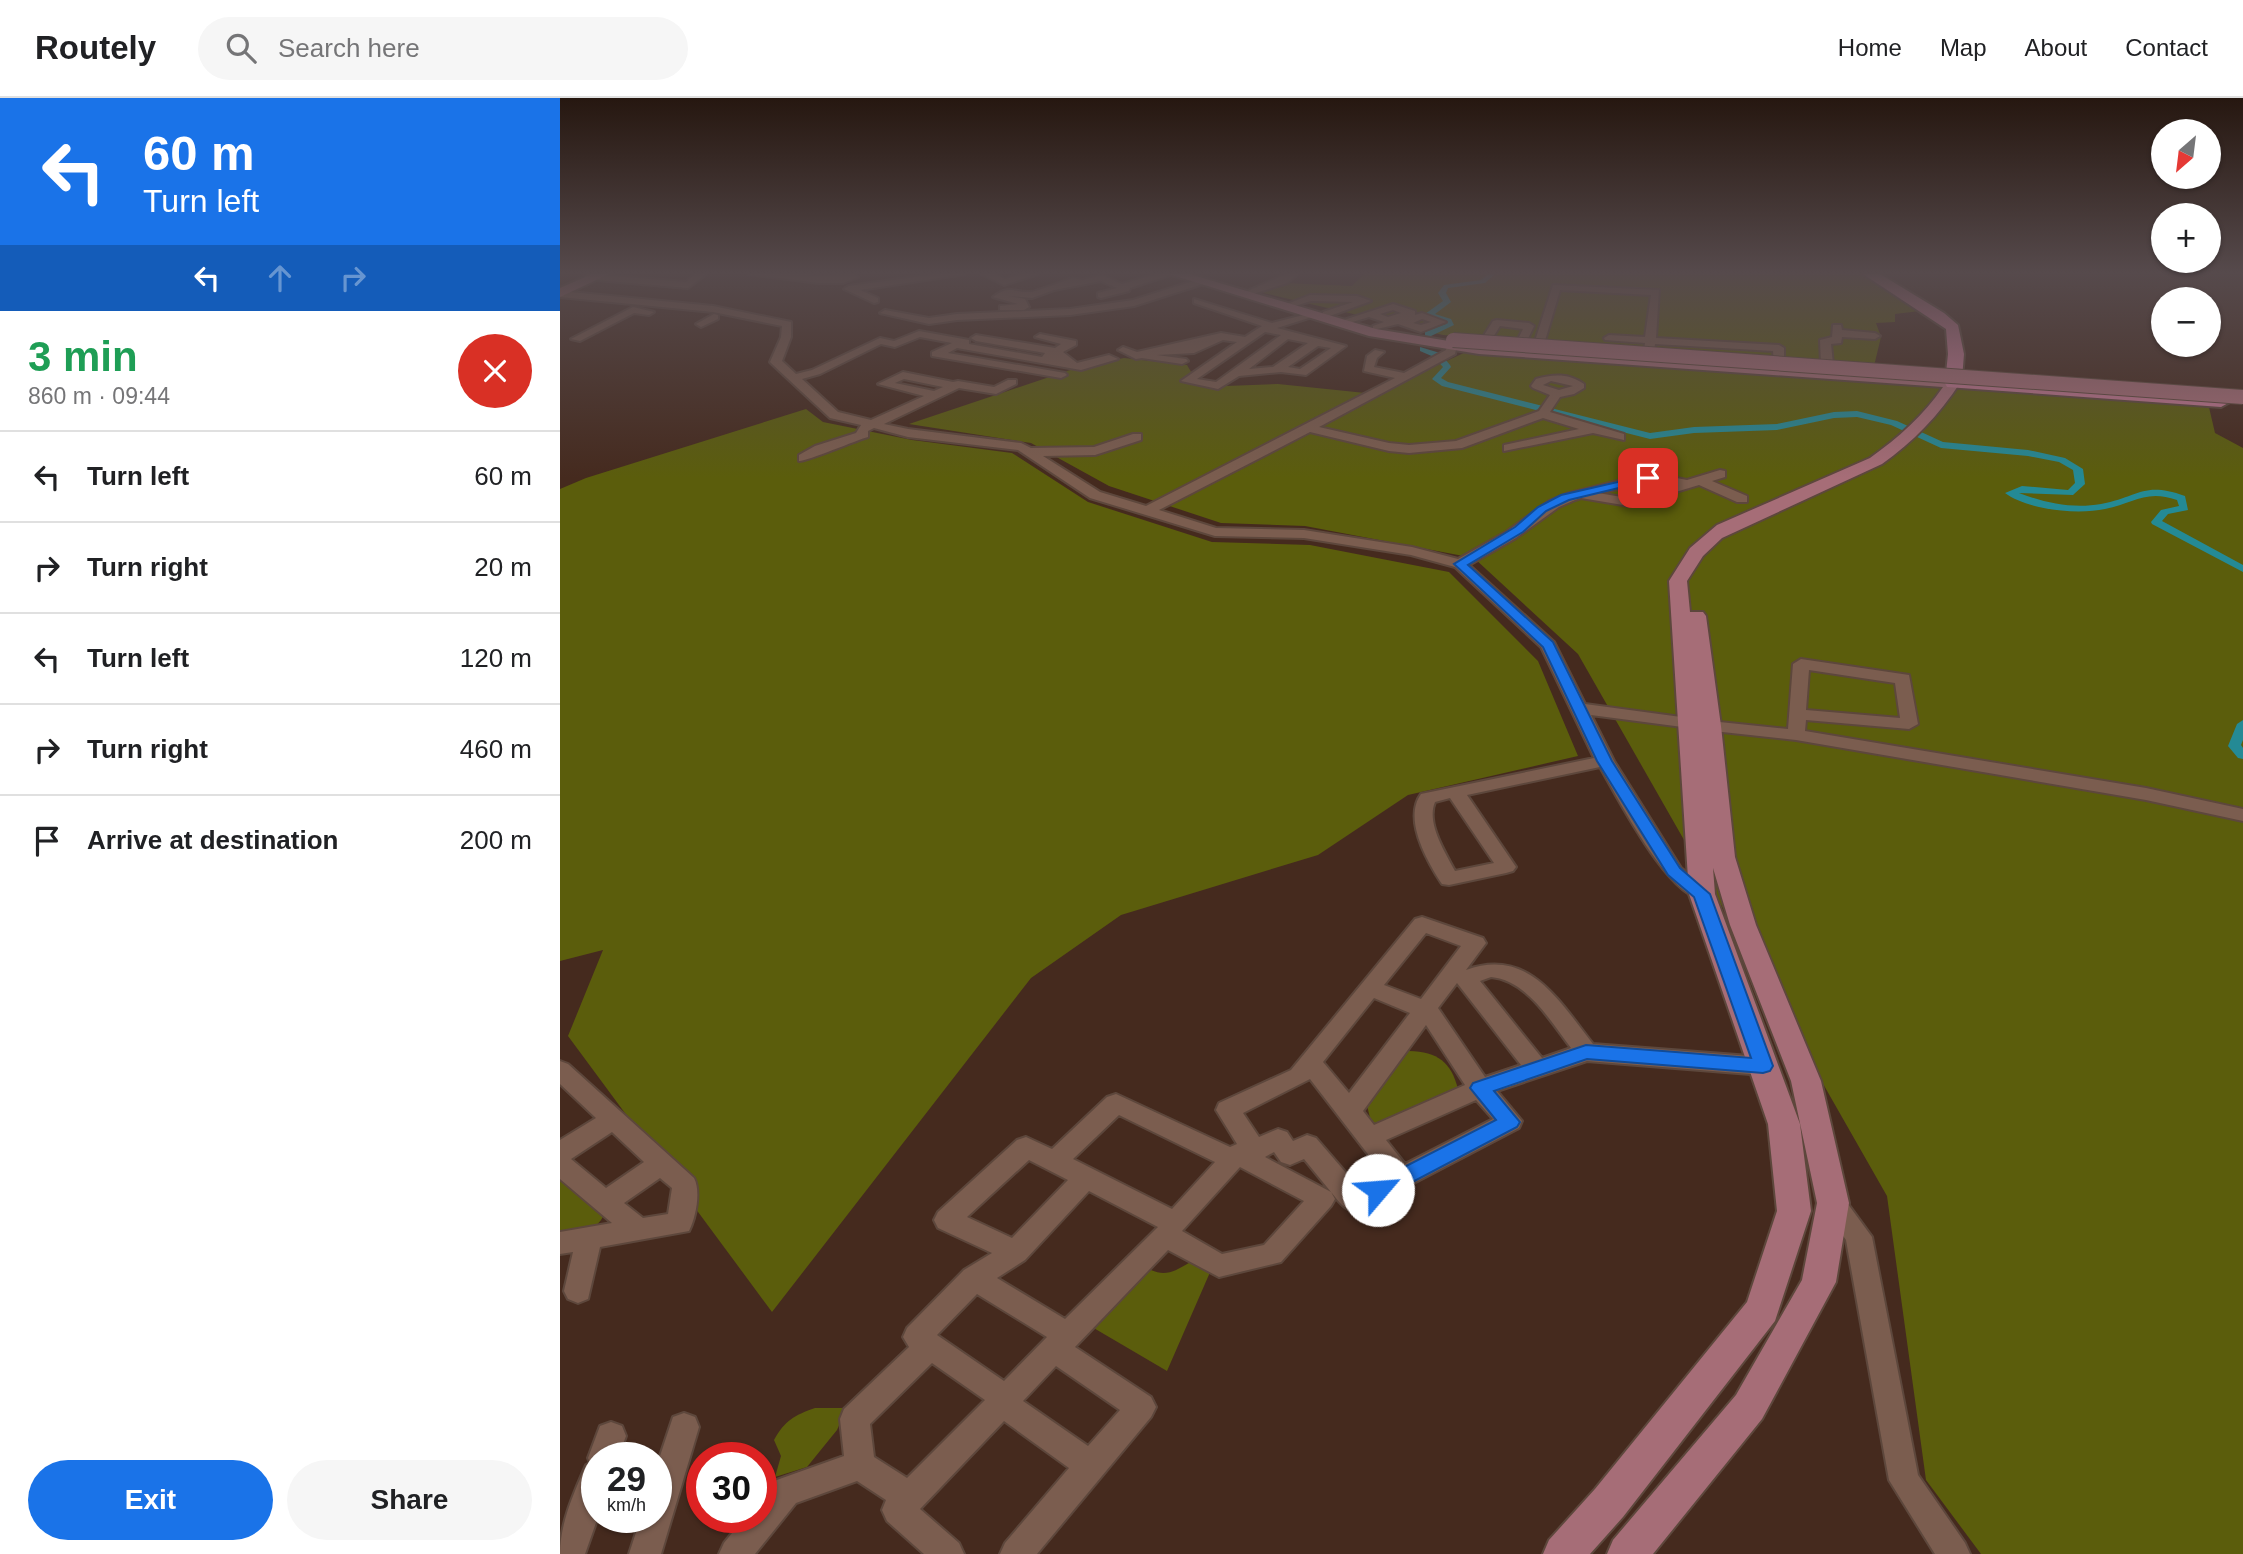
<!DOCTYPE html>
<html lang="en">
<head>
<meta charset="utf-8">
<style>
  body { margin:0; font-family:Arial,sans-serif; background:#f6f6f6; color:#202124; height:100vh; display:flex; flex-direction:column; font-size:26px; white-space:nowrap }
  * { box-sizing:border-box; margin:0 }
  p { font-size:23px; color:#757577 }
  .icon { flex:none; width:38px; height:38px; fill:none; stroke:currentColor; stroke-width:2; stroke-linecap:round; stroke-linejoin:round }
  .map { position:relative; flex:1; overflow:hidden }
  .details { display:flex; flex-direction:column; background:#fff; width:560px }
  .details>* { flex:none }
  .banner { background:#1a73e8; color:#fff; overflow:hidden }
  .needle { width:46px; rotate:208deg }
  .controls { position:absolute; left:1591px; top:21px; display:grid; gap:14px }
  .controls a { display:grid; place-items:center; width:70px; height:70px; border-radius:50%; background:#fff; box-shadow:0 2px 5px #0004; font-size:35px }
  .speed { position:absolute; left:21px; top:1344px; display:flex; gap:14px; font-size:35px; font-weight:700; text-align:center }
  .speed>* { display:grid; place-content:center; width:91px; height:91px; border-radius:50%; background:#fff; box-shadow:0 2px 5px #0004; line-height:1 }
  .speed small { font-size:18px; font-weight:400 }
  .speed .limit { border:10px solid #d22; background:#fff; color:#111 }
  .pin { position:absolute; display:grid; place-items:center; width:60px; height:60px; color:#fff; margin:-30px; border-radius:14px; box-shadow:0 4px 10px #0006 }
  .me { position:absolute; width:77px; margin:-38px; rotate:63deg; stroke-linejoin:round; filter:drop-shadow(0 0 5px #0008) }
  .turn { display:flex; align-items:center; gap:24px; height:147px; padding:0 28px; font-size:32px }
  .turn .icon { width:91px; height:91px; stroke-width:2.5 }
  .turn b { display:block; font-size:49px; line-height:60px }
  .lanes { display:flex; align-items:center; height:66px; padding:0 28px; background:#0003; justify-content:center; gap:35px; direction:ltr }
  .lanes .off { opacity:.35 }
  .round { display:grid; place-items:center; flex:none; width:74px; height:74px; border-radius:37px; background:#f6f6f6 }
  .head { display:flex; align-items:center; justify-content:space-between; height:119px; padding:0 28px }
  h1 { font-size:42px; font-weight:700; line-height:52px; color:#1e9e55 }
  .cta { display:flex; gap:14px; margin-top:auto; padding:14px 28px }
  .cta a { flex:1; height:80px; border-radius:42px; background:#1a73e8; color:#fff; font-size:28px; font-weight:700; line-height:80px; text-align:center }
  .cta a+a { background:#f6f6f6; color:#202124 }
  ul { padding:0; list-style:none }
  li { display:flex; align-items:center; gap:21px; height:91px; padding:0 28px; border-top:2px solid #e0e0e0 }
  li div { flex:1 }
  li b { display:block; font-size:26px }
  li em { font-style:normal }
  header { display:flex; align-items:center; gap:42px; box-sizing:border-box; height:98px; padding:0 35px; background:#fff; border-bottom:2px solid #e0e0e0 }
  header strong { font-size:33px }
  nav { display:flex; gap:38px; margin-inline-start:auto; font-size:24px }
  .search { width:490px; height:63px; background:#f6f6f6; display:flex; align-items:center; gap:18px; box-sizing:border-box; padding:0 24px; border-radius:38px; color:#757577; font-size:26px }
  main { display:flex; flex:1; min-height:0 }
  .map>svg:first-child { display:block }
  .green { fill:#5b5d0c }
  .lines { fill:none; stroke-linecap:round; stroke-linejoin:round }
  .canal { fill:#248a95; fill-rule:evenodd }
  .minor-casing { stroke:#5d473c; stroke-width:4 }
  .major-casing { stroke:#5d473c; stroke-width:4 }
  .highway-casing { stroke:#5d473c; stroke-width:4 }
  .minor { fill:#7b5d4f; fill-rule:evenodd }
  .major { fill:#a66d77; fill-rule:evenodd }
  .highway { fill:#c37792; fill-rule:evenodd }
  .major-bridge-casing { stroke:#5d473c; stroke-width:16; stroke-linecap:butt }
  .major-bridge { stroke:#a66d77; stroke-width:14 }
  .route { fill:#1a73e8; stroke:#114b97; stroke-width:2 }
</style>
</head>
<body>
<header>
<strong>Routely</strong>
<div class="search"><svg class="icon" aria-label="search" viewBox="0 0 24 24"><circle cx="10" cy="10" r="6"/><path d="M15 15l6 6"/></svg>Search here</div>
<nav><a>Home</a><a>Map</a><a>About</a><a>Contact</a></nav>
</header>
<main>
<section class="details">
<div class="banner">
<div class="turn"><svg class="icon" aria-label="left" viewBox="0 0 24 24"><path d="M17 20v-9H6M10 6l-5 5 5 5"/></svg><div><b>60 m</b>Turn left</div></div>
<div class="lanes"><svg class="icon" aria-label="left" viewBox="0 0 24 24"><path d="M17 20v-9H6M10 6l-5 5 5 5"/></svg><svg class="icon off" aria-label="ahead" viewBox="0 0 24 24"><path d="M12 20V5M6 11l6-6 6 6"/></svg><svg class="icon off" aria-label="right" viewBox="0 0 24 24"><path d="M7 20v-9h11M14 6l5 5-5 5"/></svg></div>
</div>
<div class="head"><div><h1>3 min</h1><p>860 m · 09:44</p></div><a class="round" style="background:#d93025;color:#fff"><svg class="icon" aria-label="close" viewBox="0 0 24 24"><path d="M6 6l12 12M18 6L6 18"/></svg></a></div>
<ul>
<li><svg class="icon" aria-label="left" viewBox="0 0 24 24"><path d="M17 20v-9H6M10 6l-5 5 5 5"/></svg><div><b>Turn left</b></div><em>60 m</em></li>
<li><svg class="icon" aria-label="right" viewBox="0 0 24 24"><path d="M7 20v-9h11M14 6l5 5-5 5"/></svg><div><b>Turn right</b></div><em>20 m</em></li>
<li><svg class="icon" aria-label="left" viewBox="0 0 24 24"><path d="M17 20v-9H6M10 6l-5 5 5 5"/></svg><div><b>Turn left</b></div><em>120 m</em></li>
<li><svg class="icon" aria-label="right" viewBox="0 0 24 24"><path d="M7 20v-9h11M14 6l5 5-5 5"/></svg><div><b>Turn right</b></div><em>460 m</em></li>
<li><svg class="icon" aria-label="arrive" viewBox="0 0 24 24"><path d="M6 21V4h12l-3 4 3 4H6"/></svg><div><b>Arrive at destination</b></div><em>200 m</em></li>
</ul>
<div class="cta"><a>Exit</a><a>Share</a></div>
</section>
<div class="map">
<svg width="1683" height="1456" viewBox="0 0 1683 1456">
  <rect width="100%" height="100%" fill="#452a1e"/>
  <g class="green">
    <path d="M 804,176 L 1304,176 L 1360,213 L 1335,216 L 1335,224 L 1316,225 L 1321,239 L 1314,268 L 883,237 L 699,194 L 723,185 L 792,188 Z"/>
    <path d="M 906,254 L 1648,305 L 1655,335 L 1683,350 L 1683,1456 L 1421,1456 L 1366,1382 L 1327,1098 L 1018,556 L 914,460 L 745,428 L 661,425 L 549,388 L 471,345 L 349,326 L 522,268 L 564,260 L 627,267 L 640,289 L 718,286 L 815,296 Z"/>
    <path d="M 246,311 L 263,324 L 352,342 L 452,355 L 528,404 L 652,444 L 750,447 L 889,474 L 978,563 L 1018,658 L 848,697 L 758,757 L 561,817 L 471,880 L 212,1214 L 8,938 L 43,852 L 0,863 L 0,391 L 26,380 Z"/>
    <path d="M 849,953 C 878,954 891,964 898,991 L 820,1026 L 814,1026 L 810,1020 L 806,1003 L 843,955 Z"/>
    <path d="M 0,1075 L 46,1111 C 39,1135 22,1133 0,1136 Z"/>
    <path d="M 632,1163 L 651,1172 L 607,1273 L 532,1229 L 589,1171 C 606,1180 617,1172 632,1163 Z"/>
    <path d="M 255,1310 L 282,1310 L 284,1316 L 277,1332 L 247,1369 L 215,1379 L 221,1358 L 214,1342 C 225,1322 235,1317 255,1310 Z"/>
  </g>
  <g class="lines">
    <g class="canal">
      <path d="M 928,176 L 935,176 L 925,185 L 888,190 L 886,195 L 891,204 L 875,216 L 891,221 L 894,227 L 871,238 L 865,238 L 865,234 L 886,226 L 865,216 L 883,203 L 878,195 L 884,187 L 921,182 Z"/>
      <path d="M 860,249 L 880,255 L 890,267 L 891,269 L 881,280 L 888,284 L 1090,335 L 1134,329 L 1217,326 L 1274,314 L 1297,313 L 1337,323 L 1383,344 L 1468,352 L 1505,360 L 1523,371 L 1525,386 L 1513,397 L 1459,395 C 1485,405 1513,411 1541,406 C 1579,399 1583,383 1625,398 L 1628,412 L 1608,416 L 1602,423 L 1683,467 L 1683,474 L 1592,426 L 1591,424 L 1601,412 L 1619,408 L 1617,402 C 1586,391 1574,405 1545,411 C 1517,417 1468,412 1445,395 L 1462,388 L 1508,392 L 1515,385 L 1513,372 L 1499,364 L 1468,358 L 1381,350 L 1331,327 L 1297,319 L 1274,320 L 1217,332 L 1134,335 L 1090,341 L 882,288 L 872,281 L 883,269 L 874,259 L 860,253 Z"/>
      <path d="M 1683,622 L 1683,642 L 1681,647 L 1683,650 L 1683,661 L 1678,660 L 1668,648 L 1677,626 Z"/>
    </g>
    <g class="minor-casing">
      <g id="minor">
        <path d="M 29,176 L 126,184 L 135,176 L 146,176 L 128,190 L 25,181 L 25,177 Z"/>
        <path d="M 189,176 L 252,176 L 249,178 L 293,176 L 298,179 L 283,185 L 259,185 Z"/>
        <path d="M 377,176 L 405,176 L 300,192 L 318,200 L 318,204 L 314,205 L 284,191 L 289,188 Z"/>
        <path d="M 422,176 L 435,176 L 445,181 L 462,176 L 478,176 L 444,187 Z"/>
        <path d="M 597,176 L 613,176 L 570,190 L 569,193 L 541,200 L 538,199 L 538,195 L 557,190 L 541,183 L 494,192 L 472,200 L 449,198 L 465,201 L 469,209 L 464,212 L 440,212 L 440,208 L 458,206 L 433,199 C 450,186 453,195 471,194 C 477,193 508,182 512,180 L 523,182 L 542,177 L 562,186 Z"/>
        <path d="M 727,176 L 738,176 L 727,185 L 690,197 L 685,194 Z"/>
        <path d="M 640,181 L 645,184 L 643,186 L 574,208 L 510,217 L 397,222 L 369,226 L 320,215 L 325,212 L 369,220 L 397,216 L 510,211 L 573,202 Z"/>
        <path d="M 993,187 L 1099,192 L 1096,240 L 1219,247 L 1224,250 L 1224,263 L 1214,265 L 1213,253 L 1095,246 L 1094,254 L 1089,257 L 1084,254 L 1085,245 L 1045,242 L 1044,240 L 1049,237 L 1085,239 L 1091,197 L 1000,192 L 984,246 L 975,248 L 974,246 Z"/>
        <path d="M 0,193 L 153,208 L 231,224 L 231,239 L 222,263 L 236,276 L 252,272 L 320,240 L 334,243 L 359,233 L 409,242 L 409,246 L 482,259 L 485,255 L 416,243 L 411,240 L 416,237 L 495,250 L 501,246 L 475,239 L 480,236 L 516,243 L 516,247 L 503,254 L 517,265 L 549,257 L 558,261 L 521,272 L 397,250 L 388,255 L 505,275 L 507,277 L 501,280 L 372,258 L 372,254 L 392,245 L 360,239 L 335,249 L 321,246 L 260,276 L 242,281 L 278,314 L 311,322 L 364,298 L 318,286 L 343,274 L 393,284 L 398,283 L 434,289 L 448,282 L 456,282 L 456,286 L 436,296 L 399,290 L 324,326 L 348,331 L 461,345 L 471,350 L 534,349 L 573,336 L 581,336 L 581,342 L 535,357 L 483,358 L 540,394 L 586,408 L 835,280 L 804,273 L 807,258 L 815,252 L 824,254 L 817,260 L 814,269 L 844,275 L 886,252 L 889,240 L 898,242 L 895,256 L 759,329 L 829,345 L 849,347 L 896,343 L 979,313 L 990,297 L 973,290 L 971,288 L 976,281 C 993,276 1009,275 1024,286 L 1024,290 L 1014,296 L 1000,299 L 990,314 L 1064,336 L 1064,342 L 1033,335 L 944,353 L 944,347 L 1019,331 L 983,320 L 902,350 L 849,355 L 829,353 L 750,334 L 599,412 L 656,430 L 744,432 L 852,449 L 898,461 L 946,434 L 989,403 L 1006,396 L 1074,379 L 1101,377 L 1127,382 L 1160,372 L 1165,373 L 1165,379 L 1152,383 L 1187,398 L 1187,404 L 1177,404 L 1139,387 L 1069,408 L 1021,400 L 1015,402 L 999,409 L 956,440 L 909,467 L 994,544 L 1025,606 L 1136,621 L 1139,625 L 1130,630 L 1031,617 L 1054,663 L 1121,770 L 1152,796 L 1149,801 C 1113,810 1057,698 1040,669 L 907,697 L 956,769 L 953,773 L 946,775 L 889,787 L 882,786 C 867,763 843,721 861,696 L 1034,660 L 981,549 L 895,469 L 851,457 L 744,440 L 655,438 L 530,400 L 458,352 L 348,339 L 314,330 L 308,333 L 308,339 C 297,342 245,364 239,363 L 239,357 L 255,348 L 296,335 L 301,327 L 270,320 L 212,266 L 210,264 L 221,239 L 222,228 L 153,214 L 0,199 ZM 344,281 L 383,289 L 374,293 L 335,285 ZM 991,283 L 1013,288 L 999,292 L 983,287 ZM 1087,385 L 1112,387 L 1068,400 L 1038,395 ZM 890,700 L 934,765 L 895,773 C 885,754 866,725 875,704 Z"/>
        <path d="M 750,197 L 797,198 L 811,203 L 767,219 L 763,218 L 763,214 L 793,204 L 751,203 L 732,209 L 727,206 Z"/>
        <path d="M 634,201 L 712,225 L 755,214 L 755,218 L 717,230 L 786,248 L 746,277 L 721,274 L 679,278 L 658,291 L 621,283 L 677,244 L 663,242 L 634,255 L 597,257 L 626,261 L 628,263 L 622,266 L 582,260 L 576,261 L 558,252 L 563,249 L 577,254 L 661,235 L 685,239 L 702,228 L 634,205 ZM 705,234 L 721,237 L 656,284 L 637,281 ZM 728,241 L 748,245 L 713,269 L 689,271 ZM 758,248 L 771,250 L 740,271 L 728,269 Z"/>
        <path d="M 833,206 L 855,213 L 855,217 L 862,215 L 886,224 L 861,234 L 838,226 L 813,232 L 813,228 L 824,224 L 809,219 L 789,225 L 784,222 ZM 833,212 L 841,215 L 828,219 L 820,216 ZM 862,221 L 871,224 L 861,227 L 853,225 Z"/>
        <path d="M 73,209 L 94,214 L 89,217 L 74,215 L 20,243 L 11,241 Z"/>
        <path d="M 154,216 L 158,217 L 158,221 L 141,229 L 136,226 Z"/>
        <path d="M 937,222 L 969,225 L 974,228 L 965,247 L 956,245 L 963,231 L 940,228 L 930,244 L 922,244 L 921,242 L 933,223 Z"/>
        <path d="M 1273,227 L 1281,227 L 1282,232 L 1315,235 L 1320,238 L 1315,241 L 1282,239 L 1281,245 L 1271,246 L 1273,266 L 1267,269 L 1261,266 L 1260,242 L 1272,239 Z"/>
        <path d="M 1241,561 L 1349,577 L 1358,626 L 1349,631 L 1246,622 L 1245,633 L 1586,690 L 1683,711 L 1683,723 L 1586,702 L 1236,642 L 1144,632 L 1141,628 L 1144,624 L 1150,623 L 1228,631 L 1233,566 ZM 1249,572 L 1335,585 L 1340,620 L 1246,612 Z"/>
        <path d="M 862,819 L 923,840 L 926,845 L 906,872 C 969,849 999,903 1033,946 L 1203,959 L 1211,962 L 1215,968 L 1211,974 L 1203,977 L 1027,963 L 937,993 L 962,1023 L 959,1030 L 804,1111 C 787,1117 781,1106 771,1094 L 775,1101 L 771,1108 L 721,1164 L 659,1179 L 608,1152 L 515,1249 L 591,1299 L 596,1309 L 591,1319 L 477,1456 L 440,1456 L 445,1445 L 509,1370 L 444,1323 L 360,1411 L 399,1445 L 404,1456 L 364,1456 L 327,1423 L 322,1412 L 326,1402 L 297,1383 L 236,1405 L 195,1456 L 159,1456 L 164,1445 L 185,1419 L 201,1419 L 201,1399 L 214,1383 L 284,1358 L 280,1321 L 284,1311 L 349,1249 L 343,1239 L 347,1230 L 404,1172 L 432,1155 L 378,1130 L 374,1122 L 378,1114 L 457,1042 L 466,1039 L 492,1051 L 547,999 L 556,996 L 670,1049 L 677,1046 L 656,1012 L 659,1005 L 731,972 L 855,821 ZM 866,835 L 901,848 L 861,901 L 824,887 ZM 931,879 C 967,882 991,924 1011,950 L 982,960 L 920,883 ZM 897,885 L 961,967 L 925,979 L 878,910 ZM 814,900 L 850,915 L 789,995 L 763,964 ZM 866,927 L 905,987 L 814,1027 L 803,1013 ZM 750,981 L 824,1077 L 799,1090 L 756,1040 L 747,1037 L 733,1043 L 727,1034 L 718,1031 L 699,1039 L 683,1015 ZM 916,1002 L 933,1021 L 845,1066 L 826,1042 ZM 559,1017 L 655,1064 L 612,1111 L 513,1061 ZM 714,1054 L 721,1064 L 730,1067 L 744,1061 L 771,1094 L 705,1059 ZM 469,1062 L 508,1082 L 452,1140 L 407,1119 ZM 680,1069 L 744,1103 L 704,1147 L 662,1156 L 622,1133 ZM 529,1093 L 598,1129 L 505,1221 L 437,1180 L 465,1162 ZM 417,1196 L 487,1239 L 444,1283 L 377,1237 ZM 372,1265 L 425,1302 L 347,1380 L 314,1359 L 310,1326 ZM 496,1268 L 560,1312 L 528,1348 L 463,1303 Z"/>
        <path d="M 0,963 L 8,966 L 134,1080 C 141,1093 136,1119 129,1133 L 40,1149 L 28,1201 L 18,1205 L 8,1201 L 4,1193 L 13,1154 L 0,1156 L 0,1134 L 52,1125 L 0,1081 L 0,1042 L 36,1020 L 0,986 ZM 52,1034 L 84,1064 L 46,1090 L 11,1061 ZM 100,1080 L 112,1090 L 108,1116 L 83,1120 L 64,1105 Z"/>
        <path d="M 1273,1095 L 1282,1098 L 1312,1139 L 1358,1377 L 1405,1445 L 1410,1456 L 1375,1456 L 1329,1382 L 1286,1142 L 1260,1105 L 1264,1098 Z"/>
        <path d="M 124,1315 L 135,1319 L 139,1329 L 101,1456 L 69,1456 L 81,1419 L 96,1419 L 96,1370 L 113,1319 Z"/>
        <path d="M 51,1324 L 62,1328 L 66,1338 L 58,1360 L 37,1360 L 38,1419 L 25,1456 L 0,1456 C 0,1425 14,1395 26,1367 L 30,1365 L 28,1360 L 40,1328 Z"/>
      </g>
    </g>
    <g class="major-casing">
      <g id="major">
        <path d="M 32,176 L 49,176 L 0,199 L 0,190 Z"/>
        <path d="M 609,176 L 629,176 L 816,231 L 919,248 L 1393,281 L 1400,285 C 1379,317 1353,344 1322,366 L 1162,440 L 1143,458 L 1127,483 L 1130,514 L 1143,514 L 1146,518 L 1161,628 L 1175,759 L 1196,827 L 1261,983 L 1289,1105 L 1276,1184 L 1202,1321 L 1093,1456 L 1047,1456 L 1053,1442 L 1176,1297 L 1242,1182 L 1257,1105 L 1231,983 L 1170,827 L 1153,770 L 1155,796 L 1240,1026 L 1251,1113 L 1215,1223 L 1063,1419 L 1030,1456 L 983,1456 L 989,1442 L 1035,1391 L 1187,1204 L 1217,1113 L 1208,1026 L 1129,796 L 1109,483 L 1130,450 L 1157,427 L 1310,360 C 1338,340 1364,317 1383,289 L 919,256 L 809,238 Z"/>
      </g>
    </g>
    <g class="highway-casing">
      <path id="highway" d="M 1303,176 L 1320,176 L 1384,215 L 1398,227 L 1404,256 L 1402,281 L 1661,299 L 1670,304 L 1661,309 L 1387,289 L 1385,285 L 1388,256 L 1386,231 Z"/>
    </g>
    <use href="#minor" class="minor"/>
    <use href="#major" class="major"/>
    <use href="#highway" class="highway"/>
    <g class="major-bridge-casing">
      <path id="major-bridge" d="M 893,242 L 1683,299"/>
    </g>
    <use href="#major-bridge" class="major-bridge"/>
  </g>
  <linearGradient id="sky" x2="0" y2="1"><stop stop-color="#261710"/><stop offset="0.46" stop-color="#564a4c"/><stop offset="1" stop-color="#564a4c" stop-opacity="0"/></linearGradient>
  <rect width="1683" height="380" fill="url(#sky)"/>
  <path class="route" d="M 1088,377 L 1092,378 L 1092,382 L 1009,402 L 986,413 L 963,434 L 908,467 L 993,544 L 1052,663 L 1120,770 L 1150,796 L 1213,968 L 1210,973 L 1203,975 L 1027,961 L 934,993 L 960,1024 L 957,1029 L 826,1098 L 818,1101 L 811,1098 L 808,1092 L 811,1086 L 936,1022 L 910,990 L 913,985 L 1026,947 L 1191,960 L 1134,799 L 1108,777 L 1037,663 L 983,549 L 894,466 L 955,429 L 978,409 L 1001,397 Z"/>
</svg>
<div class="controls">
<a><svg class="needle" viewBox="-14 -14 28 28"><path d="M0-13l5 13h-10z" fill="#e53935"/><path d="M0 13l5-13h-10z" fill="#757577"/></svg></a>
<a>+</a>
<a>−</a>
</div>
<div class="speed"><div>29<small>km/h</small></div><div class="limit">30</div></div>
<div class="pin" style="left:1088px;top:380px;background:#d93025"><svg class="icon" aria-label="arrive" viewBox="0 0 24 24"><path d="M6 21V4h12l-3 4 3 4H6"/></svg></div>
<svg class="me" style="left:818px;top:1092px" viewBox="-20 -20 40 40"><circle r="19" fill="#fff"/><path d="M0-13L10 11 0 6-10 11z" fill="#1a73e8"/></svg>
</div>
</main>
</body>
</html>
